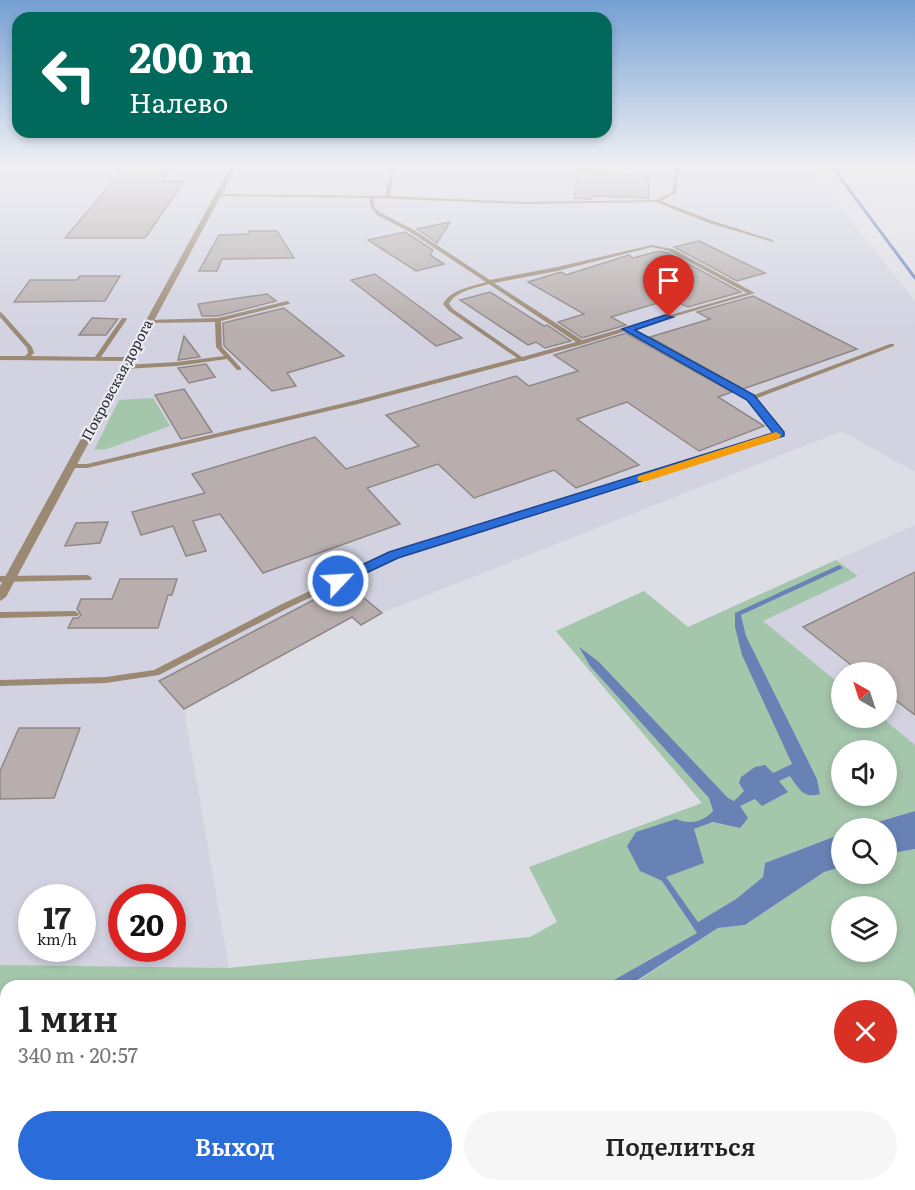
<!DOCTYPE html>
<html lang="ru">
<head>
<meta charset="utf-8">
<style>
  body { margin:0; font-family:Literata,serif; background:#f6f6f6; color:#222; height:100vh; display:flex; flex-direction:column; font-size:22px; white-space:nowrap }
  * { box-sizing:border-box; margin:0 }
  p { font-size:20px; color:#767676 }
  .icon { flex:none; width:33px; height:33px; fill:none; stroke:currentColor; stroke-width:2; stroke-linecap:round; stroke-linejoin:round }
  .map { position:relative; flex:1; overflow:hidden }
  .sheet { position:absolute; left:0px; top:980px; width:915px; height:212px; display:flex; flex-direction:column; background:#fff; border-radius:18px 18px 0 0; box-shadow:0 3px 9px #0003 }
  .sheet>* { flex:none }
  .hud { position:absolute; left:12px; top:12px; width:600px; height:126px; border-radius:18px; box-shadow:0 3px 9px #0003; background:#00695c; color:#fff; overflow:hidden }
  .needle { width:39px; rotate:321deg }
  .buttons { position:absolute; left:831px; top:662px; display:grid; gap:12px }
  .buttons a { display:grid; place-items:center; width:66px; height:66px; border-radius:50%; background:#fff; box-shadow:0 3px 9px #0003; font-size:30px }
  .speed { position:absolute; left:18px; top:884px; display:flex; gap:12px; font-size:30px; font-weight:700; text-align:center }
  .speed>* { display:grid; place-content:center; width:78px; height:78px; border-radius:50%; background:#fff; box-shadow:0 3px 9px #0003; line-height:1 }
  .speed small { font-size:15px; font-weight:400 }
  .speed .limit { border:9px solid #d22; background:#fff; color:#111 }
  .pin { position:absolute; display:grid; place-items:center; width:51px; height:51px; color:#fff; margin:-62px -26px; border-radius:50% 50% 50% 0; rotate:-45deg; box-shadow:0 0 6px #0007 }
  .pin .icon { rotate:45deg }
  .me { position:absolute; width:66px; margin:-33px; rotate:65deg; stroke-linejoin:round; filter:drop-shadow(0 0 4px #0008) }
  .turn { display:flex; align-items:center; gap:21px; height:126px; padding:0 18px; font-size:27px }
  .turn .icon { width:78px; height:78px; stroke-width:2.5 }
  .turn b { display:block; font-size:42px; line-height:51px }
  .round { display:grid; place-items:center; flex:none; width:63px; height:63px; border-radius:32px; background:#f6f6f6 }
  .overview { display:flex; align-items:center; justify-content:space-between; height:102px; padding:0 18px }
  h1 { font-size:36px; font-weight:600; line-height:45px }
  .primary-button { display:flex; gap:12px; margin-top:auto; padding:12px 18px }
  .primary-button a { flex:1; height:69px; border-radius:36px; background:#2a6cd9; color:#fff; font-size:24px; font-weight:600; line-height:69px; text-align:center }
  .primary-button a+a { background:#f6f6f6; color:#222 }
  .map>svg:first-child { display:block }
  .built { fill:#d2d2e1; fill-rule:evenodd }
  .green { fill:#a4c6ab; fill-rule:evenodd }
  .water { fill:#6882b5 }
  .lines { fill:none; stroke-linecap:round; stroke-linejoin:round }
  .stream-far1 { stroke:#6882b5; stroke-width:3 }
  .stream { stroke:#6882b5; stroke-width:9 }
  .building { fill:#b7aead; stroke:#908886; stroke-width:1.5 }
  .service { fill:#9b8974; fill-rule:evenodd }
  .minor { fill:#9b8974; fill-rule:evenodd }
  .secondary { fill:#796140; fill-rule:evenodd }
  .route { fill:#2a6cd9; stroke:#1b468d; stroke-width:1.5 }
  .slow { fill:#f59e0b }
  .labels { text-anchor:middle; stroke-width:4.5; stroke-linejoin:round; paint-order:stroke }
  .far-street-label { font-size:14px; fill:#29292c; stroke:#eaebf3 }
</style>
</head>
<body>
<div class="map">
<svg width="915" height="1190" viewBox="0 0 915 1190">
  <rect width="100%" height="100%" fill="#dddde5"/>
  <path class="built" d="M 0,164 L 806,164 L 915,301 L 915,472 L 842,431 L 382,613 L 361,625 L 352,617 L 184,709 L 229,968 L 530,937 L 557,922 L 529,867 L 702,803 L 556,631 L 644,591 L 688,627 L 915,525 L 915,787 L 576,957 L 391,986 L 50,986 L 0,978 ZM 842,672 L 886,672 L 886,717 L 842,717 ZM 842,750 L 886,750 L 886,795 L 842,795 ZM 32,897 L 82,897 L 82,948 L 32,948 ZM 122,897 L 172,897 L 172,948 L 122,948 Z"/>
  <g class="green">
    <path d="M 153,398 L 170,426 L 107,449 L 94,450 L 119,400 Z"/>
    <path d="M 836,560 L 858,576 L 763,621 L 841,685 L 842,717 L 881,717 L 915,745 L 915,811 L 857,828 L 842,828 L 841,834 L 765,863 L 763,877 L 736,899 L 698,922 L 665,877 L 694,829 L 713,822 L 740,828 L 739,806 L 755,799 L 787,792 L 778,781 L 790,776 L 820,794 L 817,779 L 746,636 L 741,615 L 842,568 L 839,566 L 735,613 L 792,765 L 773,773 L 734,801 L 728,798 L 598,661 L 580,649 L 590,666 L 709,798 L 713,811 L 706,819 L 685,823 L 640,871 L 662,881 L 697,933 L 605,985 L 6,986 L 6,1049 L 0,1049 L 0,965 L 229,968 L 530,937 L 557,922 L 529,867 L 702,803 L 556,631 L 644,591 L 688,627 ZM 842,750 L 886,750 L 886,795 L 842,795 Z"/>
    <path d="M 915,849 L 915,1022 L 909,1022 L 909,986 L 630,986 L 718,928 L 745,925 L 824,871 L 841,867 L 842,873 L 886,873 L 887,854 ZM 842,906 L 886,906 L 886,951 L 842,951 Z"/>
    <path d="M 915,1063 L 915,1164 L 909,1165 L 909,1064 Z"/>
    <rect x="0" y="1109" width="6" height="53"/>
  </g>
  <g class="water">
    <path d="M 839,565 L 843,568 L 741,615 L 746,636 L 817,779 L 820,794 C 803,799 799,789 790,776 L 779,781 L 788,792 L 762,806 L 755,799 L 740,806 L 748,818 L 740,828 L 713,822 L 694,829 L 704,863 L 666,877 L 698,922 L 736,899 L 763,877 L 765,863 L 841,834 L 841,867 L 824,872 L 745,925 L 718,928 L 630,985 L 605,985 L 697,933 L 662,881 L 640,871 L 627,846 L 636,832 L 676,819 C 689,825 703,822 713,811 L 709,798 L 590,666 L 579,647 L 598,661 L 728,798 L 734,801 L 744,791 L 739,783 L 741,777 L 755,767 L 765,765 L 773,773 L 792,764 L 742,655 L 735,627 L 735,613 Z"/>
    <path d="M 915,811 L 915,849 L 887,854 L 886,828 L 857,828 Z"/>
  </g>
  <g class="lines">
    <path class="stream-far1" d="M 830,164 L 915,278"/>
    <g class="stream">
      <path d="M 909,1010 L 915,1010"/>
      <path d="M 3,1045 L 6,1045"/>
    </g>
  </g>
  <g class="building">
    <path d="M 578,170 L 648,176 L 649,198 L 593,196 L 592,199 L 574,198 Z"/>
    <path d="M 120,173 L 169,173 L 163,182 L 184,182 L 145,238 L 65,238 Z"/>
    <path d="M 450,222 L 437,243 L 417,229 Z"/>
    <path d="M 249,231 L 277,231 L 294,258 L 222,259 L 217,271 L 199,271 L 219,235 L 248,234 Z"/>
    <path d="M 405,232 L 433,250 L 430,255 L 444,264 L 416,271 L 368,240 Z"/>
    <path d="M 699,241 L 765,273 L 737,281 L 674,247 Z"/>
    <path d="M 659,251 L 668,253 L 741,292 L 688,307 L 671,299 L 611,317 L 626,325 L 582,338 L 558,322 L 584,314 L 528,282 L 561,272 L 566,275 L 629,255 L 633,258 Z"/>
    <path d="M 375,274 L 427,312 L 462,338 L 436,346 L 351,280 Z"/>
    <path d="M 80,276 L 120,276 L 105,301 L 14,302 L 30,280 L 77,280 Z"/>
    <path d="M 490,292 L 544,326 L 547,325 L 571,341 L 545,348 L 536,342 L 528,345 L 460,300 Z"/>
    <path d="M 267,294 L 276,301 L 218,316 L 202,316 L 198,304 Z"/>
    <path d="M 753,296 L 857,349 L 743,389 L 650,337 L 710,319 L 697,312 Z"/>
    <path d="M 284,308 L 344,356 L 287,373 L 296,386 L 272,391 L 224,346 L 223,323 Z"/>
    <path d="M 92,318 L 118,319 L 106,335 L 79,335 Z"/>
    <path d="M 626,333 L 732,392 L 718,397 L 764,426 L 699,451 L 627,402 L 577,419 L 639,465 L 576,488 L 554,470 L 474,498 L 438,464 L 367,488 L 400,524 L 263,573 L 220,514 L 193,521 L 206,551 L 186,556 L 173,526 L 141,535 L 132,512 L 205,493 L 192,474 L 315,437 L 346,469 L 419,446 L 386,415 L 516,376 L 529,386 L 578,371 L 554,355 Z"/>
    <path d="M 184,336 L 200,357 L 178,360 Z"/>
    <path d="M 206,364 L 215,377 L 189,383 L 178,368 Z"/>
    <path d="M 184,389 L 212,432 L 181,439 L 155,395 Z"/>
    <path d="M 108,522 L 100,543 L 65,546 L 76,523 Z"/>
    <path d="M 915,572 L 915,715 L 886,693 L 886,672 L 860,672 L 803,627 Z"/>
    <path d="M 120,579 L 177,579 L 172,595 L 168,595 L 158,628 L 68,628 L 73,618 L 78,618 L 81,615 L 77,609 L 81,599 L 112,599 Z"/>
    <path d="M 346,583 L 382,613 L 361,625 L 352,617 L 184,709 L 159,681 Z"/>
    <path d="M 19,728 L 80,728 L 54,798 L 0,799 L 0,771 Z"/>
  </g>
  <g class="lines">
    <g class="service">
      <path d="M 676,164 L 680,164 L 676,193 L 661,201 L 713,221 L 773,240 L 773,242 L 709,223 L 656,202 L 524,204 L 373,198 L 375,208 L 381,213 L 414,230 L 490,280 L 557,267 L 652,245 L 673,249 L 755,293 L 632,329 L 751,396 L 890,344 L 894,344 L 894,346 L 755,399 L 782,433 L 782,435 L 396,557 L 286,609 L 159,675 L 106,683 L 0,686 L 0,680 L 106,677 L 154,670 L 280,605 L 390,553 L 776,433 L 749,399 L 626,331 L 584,344 L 526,360 L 525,361 L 521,361 L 358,404 L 87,468 L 72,468 L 69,466 L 72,464 L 87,464 L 357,400 L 517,358 L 449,311 L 443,304 C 451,289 471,287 486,282 L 410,232 L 377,215 L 371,208 L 369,198 L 217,196 L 215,195 L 215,194 L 385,196 L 392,168 L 394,167 L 396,168 L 389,196 L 524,202 L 656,200 L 672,192 ZM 652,247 L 669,251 L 747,293 L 582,340 L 494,283 L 557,271 ZM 489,284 L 576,342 L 522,357 L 453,309 L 449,304 C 455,291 476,288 489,284 Z"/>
      <path d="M 287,301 L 290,303 L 289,304 L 221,321 L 222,347 L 241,368 L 241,370 L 237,370 L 227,359 L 177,366 L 124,369 L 121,367 L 124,365 L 177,362 L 224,356 L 216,347 L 215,322 L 149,323 L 147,322 L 147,320 L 218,318 Z"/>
      <path d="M 0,312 L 2,313 L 32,347 L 34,353 L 31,356 L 95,357 L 122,318 L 126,318 L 127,319 L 101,357 L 129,357 L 132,359 L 129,361 L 0,360 L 0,356 L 25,356 L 28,353 L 27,348 L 0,317 Z"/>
      <path d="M 88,575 L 92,578 L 91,580 L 0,582 L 0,576 Z"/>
      <path d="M 75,611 L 79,614 L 78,616 L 0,618 L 0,612 Z"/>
    </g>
    <g class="minor">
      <path d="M 232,164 L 238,164 L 6,597 L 0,601 L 0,586 Z"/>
      <path d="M 915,1025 L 915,1043 L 909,1044 L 909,1026 Z"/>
      <rect x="0" y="1068" width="6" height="18"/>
    </g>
    <path class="secondary" d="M 909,1177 L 915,1177 L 915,1190 L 831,1190 L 833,1185 L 909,1185 Z"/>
  </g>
  <linearGradient id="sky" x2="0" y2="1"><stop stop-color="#75a0d4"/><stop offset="0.5" stop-color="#f0f0f3"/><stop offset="1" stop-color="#f0f0f3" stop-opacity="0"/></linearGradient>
  <rect width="915" height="331" fill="url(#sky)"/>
  <path class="route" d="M 665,315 L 673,317 L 635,330 L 754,395 L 784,432 L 784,436 L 398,558 L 343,584 L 334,584 L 332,581 L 334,578 L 389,552 L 773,433 L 747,400 L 622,329 Z"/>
  <path class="slow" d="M 776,432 L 781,435 L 780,438 L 647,481 L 639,481 L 637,478 L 639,476 Z"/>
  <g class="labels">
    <g class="far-street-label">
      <text transform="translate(117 380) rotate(-62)" y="5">Покровская дорога</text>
    </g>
  </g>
</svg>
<div class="buttons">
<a><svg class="needle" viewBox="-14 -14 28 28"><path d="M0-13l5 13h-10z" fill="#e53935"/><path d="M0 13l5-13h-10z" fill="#767676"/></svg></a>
<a><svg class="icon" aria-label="sound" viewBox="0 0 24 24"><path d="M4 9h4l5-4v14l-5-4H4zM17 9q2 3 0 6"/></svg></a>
<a><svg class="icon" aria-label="search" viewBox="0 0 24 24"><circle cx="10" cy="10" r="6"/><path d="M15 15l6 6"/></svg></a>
<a><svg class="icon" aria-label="layers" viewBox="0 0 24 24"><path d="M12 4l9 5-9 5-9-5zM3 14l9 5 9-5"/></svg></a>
</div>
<div class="speed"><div>17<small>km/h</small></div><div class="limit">20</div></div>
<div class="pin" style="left:669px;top:317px;background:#d93025"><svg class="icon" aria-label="arrive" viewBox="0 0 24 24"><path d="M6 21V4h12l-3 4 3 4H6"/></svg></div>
<svg class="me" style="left:338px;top:581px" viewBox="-20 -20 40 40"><circle r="17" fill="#2a6cd9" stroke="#fff" stroke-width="3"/><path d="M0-11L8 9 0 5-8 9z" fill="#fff"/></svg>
<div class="hud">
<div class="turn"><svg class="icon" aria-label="left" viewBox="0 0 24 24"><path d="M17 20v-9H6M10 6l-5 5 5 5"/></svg><div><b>200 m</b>Налево</div></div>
</div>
<section class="sheet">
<div class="overview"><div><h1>1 мин</h1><p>340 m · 20:57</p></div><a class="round" style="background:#d93025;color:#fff"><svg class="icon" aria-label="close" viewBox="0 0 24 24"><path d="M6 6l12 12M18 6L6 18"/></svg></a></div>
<div class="primary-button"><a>Выход</a><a>Поделиться</a></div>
</section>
</div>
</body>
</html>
